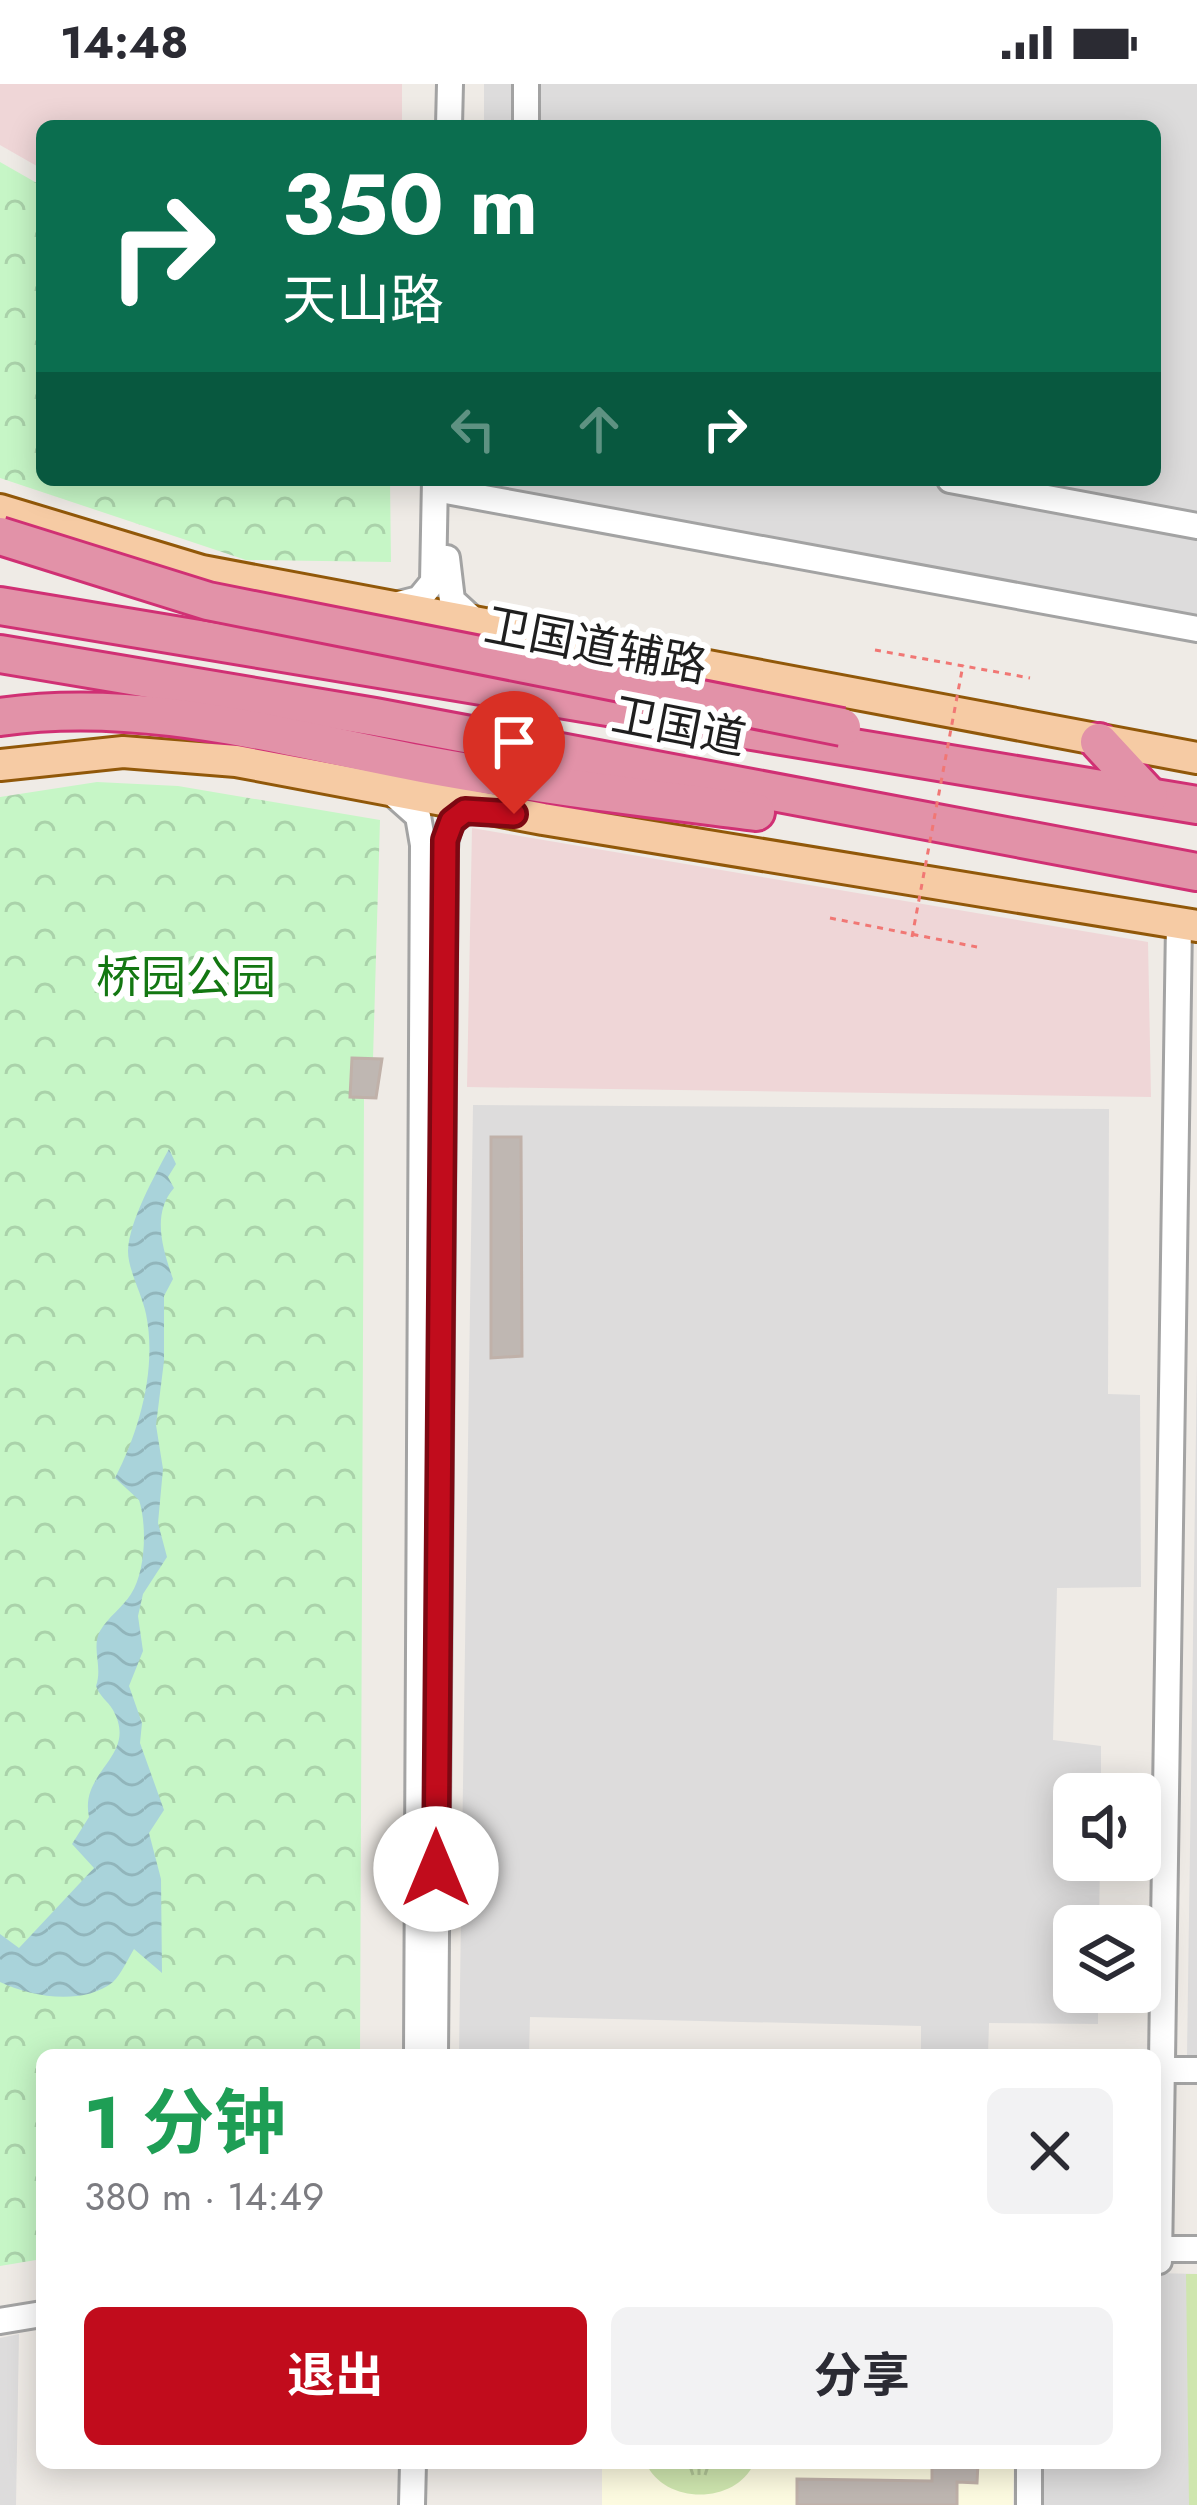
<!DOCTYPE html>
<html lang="zh">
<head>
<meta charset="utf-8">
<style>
  body { margin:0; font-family:Jost,"Noto Sans SC",sans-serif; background:#f2f2f3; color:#2b2b33; height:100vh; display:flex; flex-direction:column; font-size:45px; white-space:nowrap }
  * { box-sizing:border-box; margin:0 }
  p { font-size:39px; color:#7c7c81 }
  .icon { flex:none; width:66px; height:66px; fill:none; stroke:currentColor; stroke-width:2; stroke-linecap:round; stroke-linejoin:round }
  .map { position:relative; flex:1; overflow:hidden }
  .sheet { position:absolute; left:36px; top:1965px; width:1125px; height:420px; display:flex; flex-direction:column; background:#fff; border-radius:18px; box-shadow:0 6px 30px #0003 }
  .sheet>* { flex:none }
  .hud { position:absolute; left:36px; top:36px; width:1125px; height:366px; border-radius:18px; box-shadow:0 6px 30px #0003; background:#0b6e4f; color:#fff; overflow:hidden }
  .buttons { position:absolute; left:1053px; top:1689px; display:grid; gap:24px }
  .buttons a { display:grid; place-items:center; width:108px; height:108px; border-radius:18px; background:#fff; box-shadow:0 6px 30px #0003; font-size:60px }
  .pin { position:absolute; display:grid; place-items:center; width:102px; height:102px; color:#fff; margin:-123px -51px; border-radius:50% 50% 50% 0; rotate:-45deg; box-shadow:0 0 12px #0007 }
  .pin .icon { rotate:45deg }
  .me { position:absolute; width:132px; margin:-66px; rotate:0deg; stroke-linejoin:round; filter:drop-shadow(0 0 9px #0008) }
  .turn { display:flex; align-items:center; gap:42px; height:252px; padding:0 48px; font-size:54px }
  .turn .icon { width:156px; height:156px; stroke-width:2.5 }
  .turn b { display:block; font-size:84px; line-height:102px }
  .lanes { display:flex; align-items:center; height:114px; padding:0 48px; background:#0003; justify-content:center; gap:60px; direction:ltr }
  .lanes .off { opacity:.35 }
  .round { display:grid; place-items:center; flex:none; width:126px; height:126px; border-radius:18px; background:#f2f2f3 }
  .head { display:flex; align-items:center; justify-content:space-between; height:204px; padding:0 48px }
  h1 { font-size:72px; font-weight:700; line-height:90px; color:#1e9e55 }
  .primary-button { display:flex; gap:24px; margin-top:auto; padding:24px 48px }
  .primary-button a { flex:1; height:138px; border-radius:18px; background:#c10c1c; color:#fff; font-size:48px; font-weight:700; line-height:138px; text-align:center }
  .primary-button a+a { background:#f2f2f3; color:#2b2b33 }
  .status { display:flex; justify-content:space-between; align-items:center; height:84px; padding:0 60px; background:#fff; direction:ltr }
  .status svg { height:33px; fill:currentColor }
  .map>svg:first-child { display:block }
  .residential { fill:#dddcdc }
  .commercial { fill:#efd6d7 }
  .education { fill:#fdfbe1 }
  .grass { fill:url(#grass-tufts) }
  .park { fill:url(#park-crowns) }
  .garden { fill:#cfe6af }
  .water { fill:url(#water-waves) }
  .building { fill:#bfb7b2; stroke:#c0b1a9; stroke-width:3 }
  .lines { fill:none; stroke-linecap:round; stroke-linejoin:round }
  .minor-casing { stroke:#a3a3a3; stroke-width:30 }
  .major-casing { stroke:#915809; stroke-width:36 }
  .highway-casing { stroke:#d03074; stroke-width:42 }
  .path { stroke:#f17774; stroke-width:3; stroke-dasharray:6 6; stroke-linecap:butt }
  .minor { stroke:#fff; stroke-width:24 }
  .major { stroke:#f6cba4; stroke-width:30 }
  .highway { stroke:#e292a8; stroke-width:36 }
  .highway-bridge-casing { stroke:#d03074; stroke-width:42; stroke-linecap:butt }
  .path-bridge { stroke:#f17774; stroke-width:3; stroke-dasharray:6 6; stroke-linecap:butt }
  .highway-bridge { stroke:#e292a8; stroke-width:36 }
  .route-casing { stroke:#7d0812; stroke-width:30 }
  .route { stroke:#c10c1c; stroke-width:21 }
  .labels { text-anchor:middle; stroke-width:12; stroke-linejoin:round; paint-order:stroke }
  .street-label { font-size:45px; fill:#1f1f1f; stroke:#fff }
  .park-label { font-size:45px; fill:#137712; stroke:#fff }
</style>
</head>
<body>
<div class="status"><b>14:48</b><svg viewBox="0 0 49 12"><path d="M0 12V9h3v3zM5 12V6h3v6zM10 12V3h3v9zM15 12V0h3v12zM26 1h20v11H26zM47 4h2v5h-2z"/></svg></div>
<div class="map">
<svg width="1197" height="2421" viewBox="0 0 1197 2421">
  <defs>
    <pattern id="grass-tufts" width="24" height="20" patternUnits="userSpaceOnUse" patternTransform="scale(3)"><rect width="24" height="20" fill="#cfe6af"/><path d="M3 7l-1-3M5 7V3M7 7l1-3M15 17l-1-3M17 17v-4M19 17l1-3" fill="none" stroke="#b1c596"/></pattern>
    <pattern id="park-crowns" width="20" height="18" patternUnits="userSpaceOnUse" patternTransform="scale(3)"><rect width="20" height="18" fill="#c6f6c6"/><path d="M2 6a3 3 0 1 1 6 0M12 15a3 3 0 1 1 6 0" fill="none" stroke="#aad2aa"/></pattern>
    <pattern id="water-waves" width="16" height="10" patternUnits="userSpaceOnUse" patternTransform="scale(3)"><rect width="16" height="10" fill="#a9d3da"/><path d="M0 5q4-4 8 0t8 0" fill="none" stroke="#91b5bb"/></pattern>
  </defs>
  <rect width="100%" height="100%" fill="#efebe6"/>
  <g class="residential">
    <path d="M 484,0 L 1197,0 L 1197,532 L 481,403 L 481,396 L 1155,396 L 1155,42 L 484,42 Z"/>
    <path d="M 473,1021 L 1109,1025 L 1108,1310 L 1140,1311 L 1141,1503 L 1057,1504 L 1053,1656 L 1101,1662 L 1101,1710 L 1074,1710 L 1074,1776 L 1100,1776 L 1099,1842 L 1074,1842 L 1074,1908 L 1098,1908 L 1098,1940 L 989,1939 L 988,1971 L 921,1971 L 921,1942 L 530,1933 L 529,1971 L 459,1971 Z"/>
    <path d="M 1197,1277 L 1197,1971 L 1187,1971 Z"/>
    <path d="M 1155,2189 L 1197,2190 L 1197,2421 L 1044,2421 L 1044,2379 L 1155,2379 Z"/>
    <path d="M 19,2250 L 16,2421 L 0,2421 L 0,2254 Z"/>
  </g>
  <g class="commercial">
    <path d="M 0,0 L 402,0 L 402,42 L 42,42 L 42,85 L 0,61 Z"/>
    <path d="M 472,744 L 1148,858 L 1151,1013 L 467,1003 Z"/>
  </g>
  <path class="education" d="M 602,2379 L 1014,2379 L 1013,2421 L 602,2421 Z"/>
  <path class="grass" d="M 646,2379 L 754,2379 C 736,2421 664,2421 646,2379 Z"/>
  <g class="park">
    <path d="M 0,78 L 42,102 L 42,396 L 390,396 L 391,478 L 246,476 L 0,394 Z"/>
    <path d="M 97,698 L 178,702 L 380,736 L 373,975 L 352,974 L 350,1012 L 364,1014 L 360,1971 L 42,1971 L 42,2175 L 0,2182 L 0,713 Z"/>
  </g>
  <path class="garden" d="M 1186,2190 L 1197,2190 L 1197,2421 L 1189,2421 Z"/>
  <path class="water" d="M 169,1065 L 176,1080 L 168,1093 L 174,1104 C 151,1130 163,1166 173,1195 L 164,1212 L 164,1277 L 156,1341 L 163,1385 L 158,1439 L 167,1473 L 143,1510 L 138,1532 L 143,1567 L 129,1602 L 142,1639 L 140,1659 L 164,1726 L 149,1749 L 161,1795 L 162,1889 L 134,1865 C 128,1875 121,1890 113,1898 C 83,1922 31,1913 0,1898 L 0,1850 L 19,1864 L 94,1784 L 72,1760 L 89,1733 C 79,1686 139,1673 113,1626 C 107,1616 100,1613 96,1602 C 103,1583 91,1564 100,1547 C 108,1533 123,1523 131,1510 C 146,1487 147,1441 139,1416 L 115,1394 C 140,1346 157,1284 146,1230 C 142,1210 128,1186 128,1167 C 129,1137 155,1091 169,1065 Z"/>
  <g class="building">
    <path d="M 352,974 L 382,975 L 376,1014 L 350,1013 Z"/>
    <path d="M 491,1053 L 521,1053 L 522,1272 L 491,1274 Z"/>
    <path d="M 932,2379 L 978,2379 L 977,2399 L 957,2398 L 957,2421 L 797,2421 L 797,2395 L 932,2397 Z"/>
  </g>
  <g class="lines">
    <g class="minor-casing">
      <g id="minor">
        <path d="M 449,42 L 450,0"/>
        <path d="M 526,42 L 526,0"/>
        <path d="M 950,396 L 1197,442"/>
        <path d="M 446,407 L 1197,545"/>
        <path d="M 447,474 L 452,516 L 476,538"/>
        <path d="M 391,522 L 419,515 L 433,498 L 435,396"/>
        <path d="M 391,708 L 418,732 L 423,761 L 417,1971"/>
        <path d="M 435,1971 L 445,765 C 446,739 457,726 482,724"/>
        <path d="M 1162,1986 L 1197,1986"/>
        <path d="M 1155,2165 L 1197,2165"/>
        <path d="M 1159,2177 L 1179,840"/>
        <path d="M 0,2237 L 42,2230"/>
        <path d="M 412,2421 L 413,2379"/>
        <path d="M 1029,2421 L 1029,2379"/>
      </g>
    </g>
    <g class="major-casing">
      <g id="major">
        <path d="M 0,426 L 202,487 L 1197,674"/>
        <path d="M 0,681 L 123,668 L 236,677 L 543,735 L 1197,842"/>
      </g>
    </g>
    <g class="highway-casing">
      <g id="highway">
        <path d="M 0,522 L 1197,721"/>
        <path d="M 0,570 L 375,633 L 1197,788"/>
        <path d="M 0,633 C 145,612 287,655 428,681 C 536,701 647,714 756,728"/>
        <path d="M 1099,658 L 1149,712"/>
      </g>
    </g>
    <g class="path">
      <path d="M 875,566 L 1030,594"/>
      <path d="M 830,834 L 977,863"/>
    </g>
    <use href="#minor" class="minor"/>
    <use href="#major" class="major"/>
    <use href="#highway" class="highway"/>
    <g class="highway-bridge-casing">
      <path id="highway-bridge" d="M 0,452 L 208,517 L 842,643"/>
    </g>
    <path class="path-bridge" d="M 912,853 L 963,581"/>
    <use href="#highway-bridge" class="highway-bridge"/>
  </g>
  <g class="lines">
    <g class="route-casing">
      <path id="route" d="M 436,1785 L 445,756 L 452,737 L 465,727 L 514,730"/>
    </g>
    <use href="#route" class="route"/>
  </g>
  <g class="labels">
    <g class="street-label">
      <text transform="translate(596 561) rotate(11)" y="16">卫国道辅路</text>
      <text transform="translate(679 642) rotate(11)" y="16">卫国道</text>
    </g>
    <g class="park-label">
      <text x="186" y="909">桥园公园</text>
    </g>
  </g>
</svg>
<div class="buttons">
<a><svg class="icon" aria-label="sound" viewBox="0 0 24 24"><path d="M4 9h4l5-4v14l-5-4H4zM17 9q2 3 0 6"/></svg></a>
<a><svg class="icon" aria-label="layers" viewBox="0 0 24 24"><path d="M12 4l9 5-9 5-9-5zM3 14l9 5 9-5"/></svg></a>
</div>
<div class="pin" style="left:514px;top:730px;background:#d93025"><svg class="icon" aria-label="arrive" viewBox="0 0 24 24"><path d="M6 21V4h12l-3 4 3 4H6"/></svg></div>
<svg class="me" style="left:436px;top:1785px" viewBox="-20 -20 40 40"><circle r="19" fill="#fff"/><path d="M0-13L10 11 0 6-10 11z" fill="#c10c1c"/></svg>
<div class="hud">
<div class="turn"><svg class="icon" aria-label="right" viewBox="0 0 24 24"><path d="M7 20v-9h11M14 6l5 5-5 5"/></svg><div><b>350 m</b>天山路</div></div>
<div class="lanes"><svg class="icon off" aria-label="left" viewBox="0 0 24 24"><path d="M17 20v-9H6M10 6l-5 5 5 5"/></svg><svg class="icon off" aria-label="ahead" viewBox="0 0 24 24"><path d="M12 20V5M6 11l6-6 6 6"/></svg><svg class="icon" aria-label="right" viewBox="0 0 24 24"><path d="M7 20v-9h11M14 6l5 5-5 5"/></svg></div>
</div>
<section class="sheet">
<div class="head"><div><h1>1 分钟</h1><p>380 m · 14:49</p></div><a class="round"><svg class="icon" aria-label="close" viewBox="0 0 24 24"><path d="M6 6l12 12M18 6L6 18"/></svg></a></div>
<div class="primary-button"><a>退出</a><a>分享</a></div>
</section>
</div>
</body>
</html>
